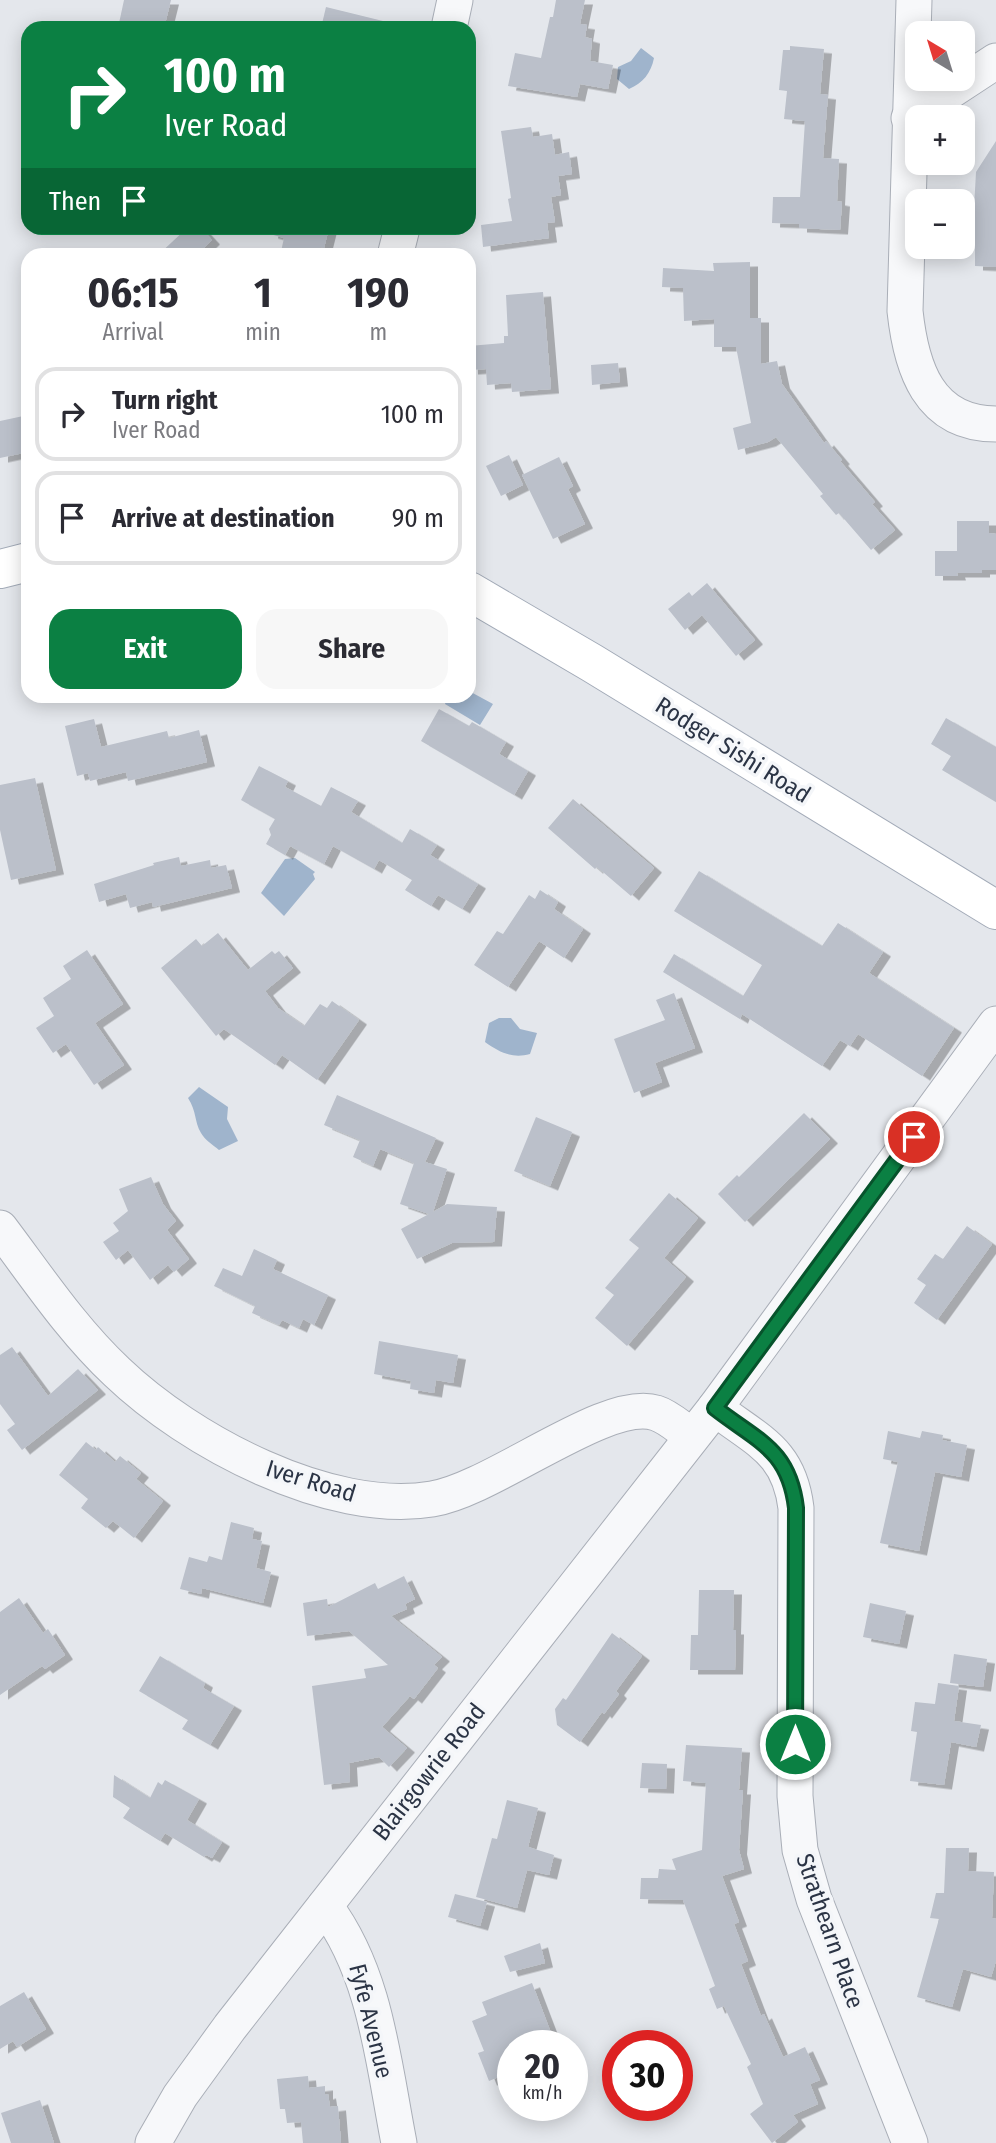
<!DOCTYPE html>
<html lang="en">
<head>
<meta charset="utf-8">
<style>
  body { margin:0; font-family:"Fira Sans Condensed",sans-serif; background:#f7f7f7; color:#2b2b33; height:100vh; display:flex; flex-direction:column; font-size:26px; white-space:nowrap }
  * { box-sizing:border-box; margin:0 }
  p { font-size:23px; color:#7c7c81 }
  .icon { flex:none; width:38px; height:38px; fill:none; stroke:currentColor; stroke-width:2; stroke-linecap:round; stroke-linejoin:round }
  .map { position:relative; flex:1; overflow:hidden }
  .sheet { position:absolute; left:21px; top:248px; width:455px; height:455px; display:flex; flex-direction:column; background:#fff; border-radius:21px; box-shadow:0 4px 18px #0003 }
  .sheet>* { flex:none }
  .banner { position:absolute; left:21px; top:21px; width:455px; height:214px; border-radius:21px; box-shadow:0 4px 18px #0003; background:#0b8043; color:#fff; overflow:hidden }
  .needle { width:46px; rotate:322deg }
  .fabs { position:absolute; left:905px; top:21px; display:grid; gap:14px }
  .fabs a { display:grid; place-items:center; width:70px; height:70px; border-radius:14px; background:#fff; box-shadow:0 4px 18px #0003; font-size:35px }
  .speed { position:absolute; left:497px; top:2030px; display:flex; gap:14px; font-size:35px; font-weight:700; text-align:center }
  .speed>* { display:grid; place-content:center; width:91px; height:91px; border-radius:50%; background:#fff; box-shadow:0 4px 18px #0003; line-height:1 }
  .speed small { font-size:18px; font-weight:400 }
  .speed .limit { border:10px solid #d22; background:#fff; color:#111 }
  .pin { position:absolute; display:grid; place-items:center; width:60px; height:60px; color:#fff; margin:-30px; border:4px solid #fff; border-radius:50%; box-shadow:0 2px 7px #0007 }
  .me { position:absolute; width:77px; margin:-38px; rotate:0deg; stroke-linejoin:round; filter:drop-shadow(0 0 5px #0008) }
  .turn { display:flex; align-items:center; gap:24px; height:147px; padding:0 28px; font-size:32px }
  .turn .icon { width:91px; height:91px; stroke-width:2.5 }
  .turn b { display:block; font-size:49px; line-height:60px }
  .then { display:flex; align-items:center; height:66px; padding:0 28px; background:#0003; gap:14px; font-size:26px }
  .eta { display:flex; justify-content:space-evenly; align-items:center; height:119px; text-align:center }
  .eta b { font-size:42px; font-weight:700; line-height:49px }
  .primary-button { display:flex; gap:14px; margin-top:auto; padding:14px 28px }
  .primary-button a { flex:1; height:80px; border-radius:21px; background:#0b8043; color:#fff; font-size:28px; font-weight:700; line-height:80px; text-align:center }
  .primary-button a+a { background:#f7f7f7; color:#2b2b33 }
  ul { padding:0; list-style:none }
  li { display:flex; align-items:center; gap:21px; height:94px; margin:0 14px 10px; padding:0 14px; border:4px solid #e1e1e2; border-radius:21px }
  li div { flex:1 }
  li b { display:block; font-size:26px }
  li em { font-style:normal }
  .map>svg:first-child { display:block }
  .water { fill:#9fb4cc }
  .building { fill:#bbc0ca; filter:url(#shadow) }
  .lines { fill:none; stroke-linecap:round; stroke-linejoin:round }
  .minor-casing { stroke:#a9aeb7; stroke-width:37 }
  .major-casing { stroke:#a3abb8; stroke-width:40 }
  .minor { stroke:#f7f8fa; stroke-width:35 }
  .major { stroke:#fff; stroke-width:38 }
  .route-casing { stroke:#07532c; stroke-width:18 }
  .route { stroke:#0b8043; stroke-width:12 }
  .labels { text-anchor:middle; stroke-width:7; stroke-linejoin:round; paint-order:stroke }
  .street-label { font-size:24px; fill:#2b3445; stroke:#f4f6f9 }
</style>
</head>
<body>
<div class="map">
<svg width="996" height="2143" viewBox="0 0 996 2143">
  <defs>
    <filter id="shadow"><feDropShadow dx="8" dy="4.5" stdDeviation="0" flood-color="#0004"/></filter>
  </defs>
  <rect width="100%" height="100%" fill="#e4e7ec"/>
  <g class="water">
    <path d="M 641,48 L 654,58 C 651,73 643,83 629,89 L 617,79 L 618,67 L 631,61 Z"/>
    <path d="M 469,691 L 493,704 L 480,725 L 445,704 L 447,697 L 469,696 Z"/>
    <path d="M 295,858 L 315,872 L 313,874 L 315,879 L 284,916 L 261,893 L 285,859 Z"/>
    <path d="M 499,1018 L 511,1018 L 520,1029 L 537,1033 L 530,1054 C 512,1059 499,1052 485,1042 L 489,1023 Z"/>
    <path d="M 199,1087 L 228,1107 L 227,1119 L 238,1141 L 219,1150 C 213,1145 205,1140 201,1133 C 194,1121 197,1112 188,1098 Z"/>
  </g>
  <g class="building">
    <path d="M 124,0 L 171,0 L 164,28 L 118,28 Z"/>
    <path d="M 556,0 L 585,0 L 580,24 L 587,25 L 585,37 L 592,39 L 590,61 L 613,65 L 608,89 L 580,84 L 577,97 L 508,86 L 515,53 L 541,58 L 550,17 L 553,17 Z"/>
    <path d="M 326,7 L 383,21 L 382,28 L 321,28 Z"/>
    <path d="M 790,46 L 824,49 L 820,94 L 828,95 L 823,158 L 839,159 L 837,201 L 842,202 L 840,230 L 799,228 L 799,224 L 772,223 L 773,197 L 800,197 L 805,121 L 784,119 L 787,91 L 779,90 L 783,50 L 790,50 Z"/>
    <path d="M 531,127 L 533,137 L 552,134 L 555,155 L 569,152 L 572,174 L 558,176 L 561,195 L 551,197 L 555,222 L 547,223 L 549,238 L 483,247 L 481,225 L 512,221 L 508,199 L 511,198 L 501,131 Z"/>
    <path d="M 996,141 L 996,267 L 975,266 L 975,245 L 972,244 L 976,172 Z"/>
    <path d="M 187,228 L 201,228 L 212,240 L 196,256 L 157,256 Z"/>
    <path d="M 271,228 L 329,228 L 324,248 L 320,247 L 318,256 L 280,256 L 284,238 L 270,234 Z"/>
    <path d="M 750,262 L 750,318 L 761,318 L 761,364 L 777,361 L 782,384 L 824,443 L 826,441 L 842,460 L 840,461 L 875,502 L 872,504 L 895,530 L 871,550 L 839,513 L 836,515 L 820,496 L 823,494 L 776,437 L 768,442 L 738,450 L 733,428 L 751,423 L 736,347 L 714,347 L 714,319 L 684,321 L 683,288 L 662,287 L 663,268 L 714,271 L 713,263 Z"/>
    <path d="M 543,292 L 551,389 L 512,392 L 511,383 L 487,385 L 486,369 L 470,370 L 469,346 L 504,343 L 504,336 L 508,336 L 506,295 Z"/>
    <path d="M 618,363 L 620,382 L 592,385 L 591,365 Z"/>
    <path d="M 28,415 L 28,452 L 0,458 L 0,421 Z"/>
    <path d="M 509,455 L 523,485 L 501,496 L 486,466 Z"/>
    <path d="M 559,457 L 573,486 L 568,489 L 585,524 L 553,539 L 522,475 Z"/>
    <path d="M 957,521 L 989,521 L 989,533 L 996,534 L 996,570 L 982,570 L 982,573 L 957,573 L 958,576 L 935,576 L 935,551 L 957,551 Z"/>
    <path d="M 707,583 L 755,640 L 736,656 L 702,615 L 685,630 L 668,609 L 689,592 L 692,596 Z"/>
    <path d="M 439,709 L 469,726 L 472,722 L 506,742 L 499,754 L 528,771 L 514,795 L 421,741 Z"/>
    <path d="M 946,718 L 996,747 L 996,802 L 942,770 L 951,756 L 931,744 Z"/>
    <path d="M 94,719 L 101,747 L 167,731 L 169,738 L 199,730 L 207,762 L 128,781 L 126,772 L 90,781 L 88,773 L 77,776 L 65,726 Z"/>
    <path d="M 259,766 L 288,781 L 285,787 L 321,806 L 331,787 L 358,801 L 351,812 L 402,843 L 410,829 L 437,845 L 430,855 L 478,884 L 462,909 L 438,895 L 431,906 L 405,890 L 412,880 L 379,860 L 374,869 L 333,846 L 324,864 L 290,846 L 285,855 L 266,844 L 271,835 L 269,829 L 275,819 L 241,800 Z"/>
    <path d="M 35,778 L 56,870 L 11,880 L 0,830 L 0,785 Z"/>
    <path d="M 573,799 L 654,868 L 631,896 L 597,867 L 595,869 L 548,828 Z"/>
    <path d="M 179,857 L 181,866 L 210,860 L 211,868 L 226,865 L 232,888 L 153,907 L 152,902 L 130,908 L 126,894 L 99,902 L 94,884 L 154,865 L 153,863 Z"/>
    <path d="M 699,871 L 822,946 L 838,923 L 883,952 L 869,973 L 954,1028 L 922,1076 L 858,1034 L 850,1046 L 840,1040 L 822,1066 L 742,1014 L 740,1019 L 663,972 L 674,954 L 743,996 L 762,965 L 674,911 Z"/>
    <path d="M 540,890 L 558,902 L 554,909 L 583,929 L 564,958 L 539,941 L 508,987 L 474,965 L 497,931 L 503,934 L 529,895 L 535,899 Z"/>
    <path d="M 218,933 L 248,970 L 272,951 L 275,954 L 279,951 L 293,968 L 265,991 L 278,1008 L 304,1026 L 320,1004 L 327,1008 L 332,1001 L 359,1020 L 317,1080 L 282,1055 L 275,1065 L 224,1029 L 216,1036 L 161,968 L 196,939 L 202,946 Z"/>
    <path d="M 87,950 L 123,1004 L 95,1023 L 124,1065 L 94,1085 L 66,1044 L 53,1053 L 36,1028 L 54,1016 L 43,998 L 71,979 L 63,966 Z"/>
    <path d="M 674,993 L 695,1048 L 655,1063 L 662,1082 L 634,1093 L 614,1039 L 665,1020 L 656,1000 Z"/>
    <path d="M 337,1095 L 436,1138 L 425,1162 L 447,1169 L 433,1212 L 447,1204 L 497,1207 L 494,1242 L 452,1243 L 417,1259 L 401,1229 L 429,1214 L 400,1204 L 414,1163 L 380,1149 L 373,1166 L 353,1157 L 360,1140 L 324,1125 Z"/>
    <path d="M 804,1113 L 830,1139 L 745,1222 L 718,1194 L 737,1175 L 739,1177 Z"/>
    <path d="M 536,1117 L 572,1132 L 550,1186 L 514,1171 Z"/>
    <path d="M 151,1177 L 163,1204 L 176,1221 L 167,1230 L 189,1259 L 174,1272 L 168,1265 L 150,1280 L 128,1250 L 116,1260 L 103,1242 L 119,1231 L 113,1223 L 128,1211 L 119,1189 Z"/>
    <path d="M 669,1193 L 698,1218 L 664,1258 L 686,1277 L 627,1346 L 595,1318 L 614,1295 L 605,1288 L 639,1248 L 629,1240 Z"/>
    <path d="M 967,1226 L 992,1244 L 937,1320 L 914,1303 L 926,1285 L 917,1279 L 935,1254 L 943,1259 Z"/>
    <path d="M 254,1249 L 277,1260 L 273,1269 L 328,1295 L 314,1325 L 303,1319 L 299,1328 L 282,1320 L 279,1325 L 252,1313 L 255,1306 L 214,1286 L 223,1268 L 242,1276 Z"/>
    <path d="M 379,1341 L 458,1355 L 453,1383 L 436,1380 L 434,1393 L 410,1389 L 411,1381 L 374,1374 Z"/>
    <path d="M 12,1347 L 48,1396 L 78,1369 L 98,1390 L 22,1450 L 7,1430 L 15,1424 L 0,1404 L 0,1355 Z"/>
    <path d="M 888,1431 L 920,1438 L 922,1431 L 943,1435 L 942,1440 L 967,1445 L 961,1477 L 935,1472 L 919,1551 L 880,1543 L 898,1462 L 883,1459 Z"/>
    <path d="M 86,1442 L 96,1450 L 98,1447 L 115,1462 L 120,1456 L 141,1473 L 136,1479 L 163,1501 L 134,1538 L 113,1521 L 106,1528 L 81,1508 L 88,1499 L 59,1475 Z"/>
    <path d="M 231,1522 L 254,1528 L 252,1539 L 262,1541 L 256,1568 L 271,1572 L 263,1603 L 202,1588 L 201,1594 L 180,1589 L 189,1557 L 207,1562 L 209,1556 L 222,1560 Z"/>
    <path d="M 404,1576 L 415,1599 L 405,1604 L 407,1609 L 391,1616 L 442,1657 L 434,1665 L 438,1668 L 414,1699 L 410,1696 L 382,1727 L 407,1748 L 389,1767 L 379,1757 L 349,1763 L 350,1782 L 324,1785 L 312,1686 L 366,1678 L 364,1669 L 388,1665 L 349,1631 L 307,1636 L 303,1603 L 327,1599 L 328,1607 L 375,1583 L 378,1589 Z"/>
    <path d="M 699,1590 L 734,1590 L 733,1630 L 736,1630 L 735,1670 L 690,1670 L 691,1635 L 698,1635 Z"/>
    <path d="M 19,1598 L 43,1633 L 48,1629 L 65,1655 L 45,1669 L 42,1666 L 0,1695 L 0,1612 Z"/>
    <path d="M 870,1603 L 906,1611 L 899,1644 L 863,1637 Z"/>
    <path d="M 612,1633 L 642,1656 L 616,1691 L 619,1694 L 604,1714 L 602,1712 L 580,1742 L 557,1725 L 555,1709 L 563,1698 L 566,1700 Z"/>
    <path d="M 954,1654 L 987,1659 L 983,1687 L 950,1683 Z"/>
    <path d="M 160,1656 L 205,1683 L 203,1688 L 234,1706 L 210,1745 L 182,1729 L 188,1720 L 139,1691 Z"/>
    <path d="M 938,1683 L 959,1686 L 954,1721 L 981,1725 L 976,1747 L 951,1742 L 944,1785 L 910,1781 L 917,1732 L 911,1731 L 915,1702 L 935,1704 Z"/>
    <path d="M 686,1745 L 742,1748 L 739,1790 L 743,1790 L 739,1850 L 744,1869 L 722,1876 L 739,1922 L 734,1924 L 748,1961 L 741,1964 L 761,2016 L 764,2014 L 783,2057 L 805,2047 L 820,2080 L 810,2084 L 818,2104 L 793,2115 L 798,2122 L 772,2143 L 750,2114 L 763,2104 L 747,2067 L 751,2064 L 724,2006 L 717,2009 L 709,1989 L 715,1986 L 683,1900 L 640,1899 L 641,1878 L 658,1878 L 659,1869 L 676,1870 L 672,1859 L 702,1850 L 706,1783 L 683,1781 Z"/>
    <path d="M 642,1763 L 667,1764 L 666,1789 L 640,1788 Z"/>
    <path d="M 114,1775 L 150,1798 L 158,1782 L 162,1785 L 165,1780 L 199,1799 L 187,1820 L 222,1842 L 212,1858 L 206,1855 L 204,1857 L 165,1833 L 160,1841 L 123,1818 L 130,1808 L 113,1797 Z"/>
    <path d="M 507,1800 L 538,1808 L 528,1847 L 554,1855 L 549,1875 L 527,1870 L 517,1908 L 476,1897 L 492,1838 L 497,1839 Z"/>
    <path d="M 946,1848 L 969,1848 L 968,1871 L 994,1872 L 992,1918 L 996,1919 L 996,1961 L 991,1977 L 963,1969 L 952,2007 L 917,1997 L 939,1919 L 930,1918 L 936,1893 L 944,1893 Z"/>
    <path d="M 455,1894 L 487,1902 L 480,1926 L 448,1917 Z"/>
    <path d="M 540,1943 L 545,1963 L 510,1972 L 504,1956 Z"/>
    <path d="M 532,1983 L 556,2046 L 513,2046 L 513,2071 L 489,2081 L 478,2053 L 484,2051 L 472,2021 L 487,2015 L 482,2002 Z"/>
    <path d="M 24,1992 L 46,2029 L 17,2047 L 13,2041 L 0,2049 L 0,2006 Z"/>
    <path d="M 308,2076 L 309,2088 L 325,2086 L 325,2095 L 328,2094 L 330,2107 L 338,2106 L 341,2143 L 303,2143 L 301,2122 L 287,2123 L 285,2109 L 280,2109 L 277,2079 Z"/>
    <path d="M 40,2100 L 54,2143 L 11,2143 L 1,2113 Z"/>
  </g>
  <g class="lines">
    <g class="minor-casing">
      <g id="minor">
        <path d="M 914,0 L 905,311 C 911,367 928,424 996,424"/>
        <path d="M 449,28 L 455,0"/>
        <path d="M 909,118 L 996,61"/>
        <path d="M 395,256 L 402,228"/>
        <path d="M 0,1228 C 37,1277 72,1330 117,1372 C 189,1441 329,1516 432,1499 C 494,1489 606,1397 656,1413 C 669,1417 681,1429 692,1436"/>
        <path d="M 715,1408 C 757,1441 789,1450 796,1508 L 795,1796 L 800,1850 L 814,1899 L 910,2143"/>
        <path d="M 325,1906 C 376,1974 383,2061 399,2143"/>
        <path d="M 153,2143 L 180,2096 L 230,2027 L 715,1408 L 996,1024"/>
      </g>
    </g>
    <g class="major-casing">
      <g id="major">
        <path d="M 0,569 L 28,562"/>
        <path d="M 469,591 L 592,663 L 996,910"/>
      </g>
    </g>
    <use href="#minor" class="minor"/>
    <use href="#major" class="major"/>
  </g>
  <g class="lines">
    <g class="route-casing">
      <path id="route" d="M 795,1744 L 796,1508 C 789,1449 757,1441 715,1408 L 914,1137"/>
    </g>
    <use href="#route" class="route"/>
  </g>
  <g class="labels">
    <g class="street-label">
      <text transform="translate(733 750) rotate(32)" y="8">Rodger Sishi Road</text>
      <text transform="translate(311 1481) rotate(17)" y="8">Iver Road</text>
      <text transform="translate(429 1772) rotate(-52)" y="8">Blairgowrie Road</text>
      <text transform="translate(830 1931) rotate(71)" y="8">Strathearn Place</text>
      <text transform="translate(371 2021) rotate(76)" y="8">Fyfe Avenue</text>
    </g>
  </g>
</svg>
<div class="fabs">
<a><svg class="needle" viewBox="-14 -14 28 28"><path d="M0-13l5 13h-10z" fill="#e53935"/><path d="M0 13l5-13h-10z" fill="#7c7c81"/></svg></a>
<a>+</a>
<a>−</a>
</div>
<div class="speed"><div>20<small>km/h</small></div><div class="limit">30</div></div>
<div class="pin" style="left:914px;top:1137px;background:#d93025"><svg class="icon" aria-label="arrive" viewBox="0 0 24 24"><path d="M6 21V4h12l-3 4 3 4H6"/></svg></div>
<svg class="me" style="left:795px;top:1744px" viewBox="-20 -20 40 40"><circle r="17" fill="#0b8043" stroke="#fff" stroke-width="3"/><path d="M0-11L8 9 0 5-8 9z" fill="#fff"/></svg>
<div class="banner">
<div class="turn"><svg class="icon" aria-label="right" viewBox="0 0 24 24"><path d="M7 20v-9h11M14 6l5 5-5 5"/></svg><div><b>100 m</b>Iver Road</div></div>
<div class="then">Then<svg class="icon" aria-label="arrive" viewBox="0 0 24 24"><path d="M6 21V4h12l-3 4 3 4H6"/></svg></div>
</div>
<section class="sheet">
<div class="eta">
<div><b>06:15</b><p>Arrival</p></div>
<div><b>1</b><p>min</p></div>
<div><b>190</b><p>m</p></div>
</div>
<ul>
<li><svg class="icon" aria-label="right" viewBox="0 0 24 24"><path d="M7 20v-9h11M14 6l5 5-5 5"/></svg><div><b>Turn right</b><p>Iver Road</p></div><em>100 m</em></li>
<li><svg class="icon" aria-label="arrive" viewBox="0 0 24 24"><path d="M6 21V4h12l-3 4 3 4H6"/></svg><div><b>Arrive at destination</b></div><em>90 m</em></li>
</ul>
<div class="primary-button"><a>Exit</a><a>Share</a></div>
</section>
</div>
</body>
</html>
